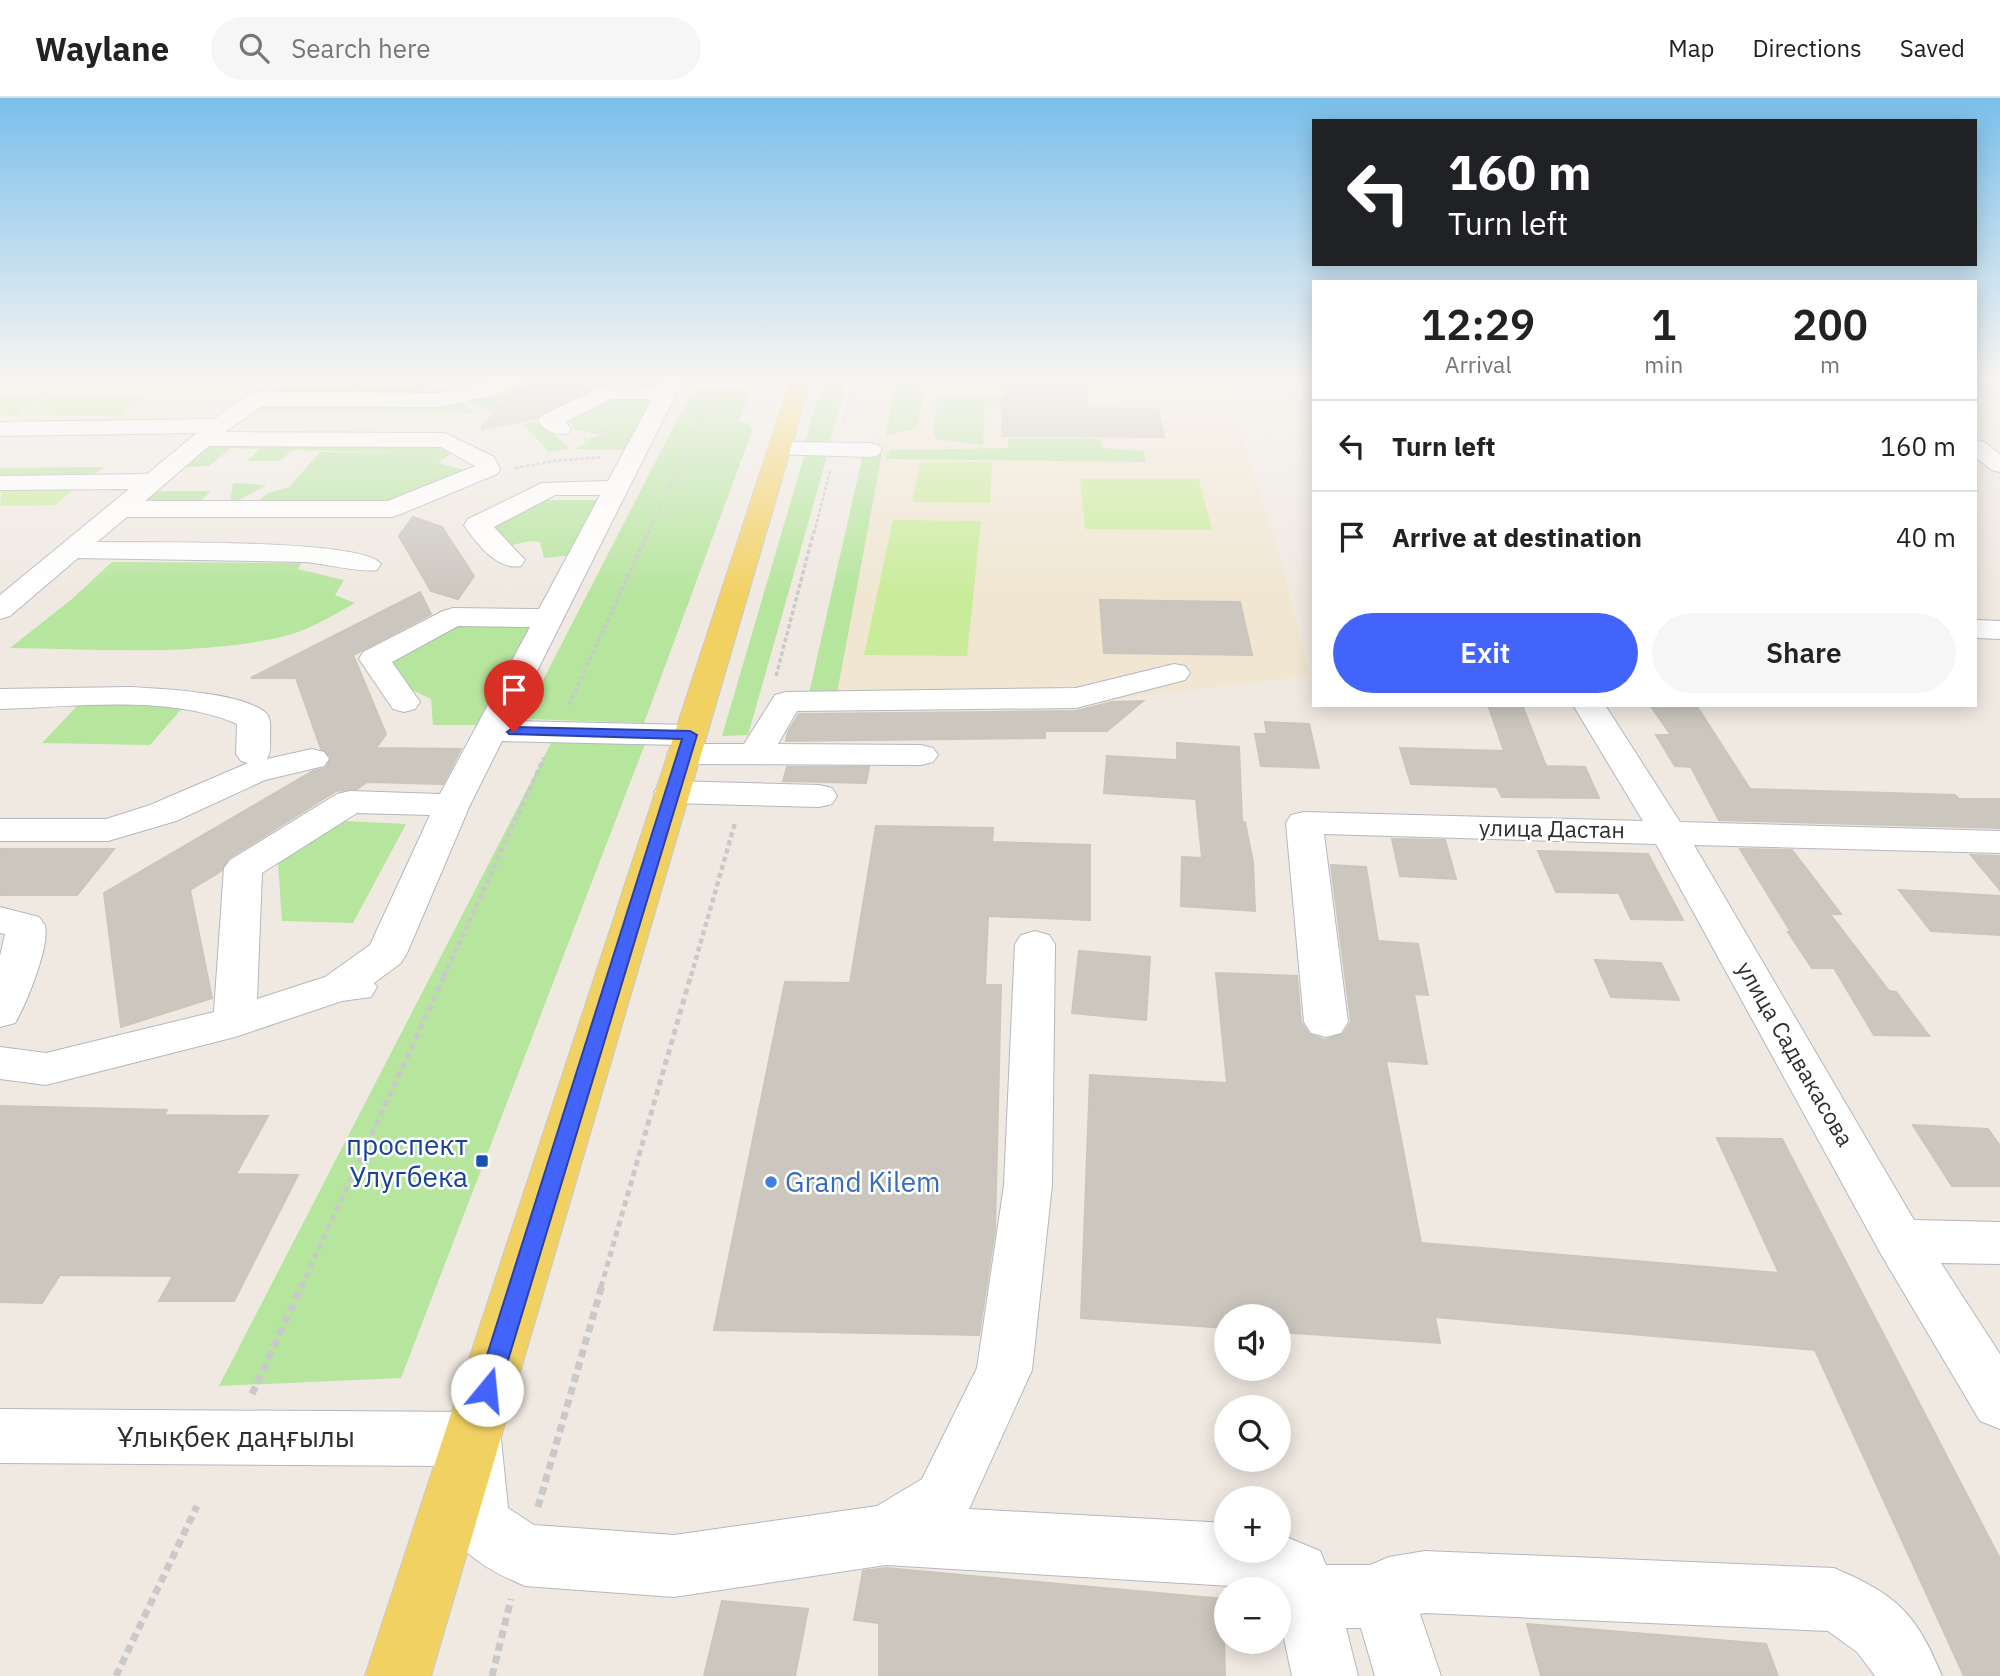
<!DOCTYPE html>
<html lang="en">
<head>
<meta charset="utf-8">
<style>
  body { margin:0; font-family:"IBM Plex Sans",sans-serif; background:#f6f6f6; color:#222; height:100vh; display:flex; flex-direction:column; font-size:26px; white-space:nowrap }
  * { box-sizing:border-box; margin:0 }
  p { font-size:23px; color:#767676 }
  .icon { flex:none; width:38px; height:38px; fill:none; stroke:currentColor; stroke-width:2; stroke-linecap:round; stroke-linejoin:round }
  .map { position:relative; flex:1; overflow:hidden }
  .panel { position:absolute; left:1312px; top:182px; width:665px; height:427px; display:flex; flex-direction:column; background:#fff; border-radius:0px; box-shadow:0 4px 18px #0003 }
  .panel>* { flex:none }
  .hud { position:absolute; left:1312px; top:21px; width:665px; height:147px; border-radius:0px; box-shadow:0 4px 18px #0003; background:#202124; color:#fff; overflow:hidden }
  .fabs { position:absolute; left:1214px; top:1206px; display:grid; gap:14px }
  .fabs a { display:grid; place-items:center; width:77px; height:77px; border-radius:50%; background:#fff; box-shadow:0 4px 18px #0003; font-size:35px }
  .pin { position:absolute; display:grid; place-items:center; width:60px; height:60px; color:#fff; margin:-72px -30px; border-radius:50% 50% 50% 0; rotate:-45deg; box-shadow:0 0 7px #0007 }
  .pin .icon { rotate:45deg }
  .me { position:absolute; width:77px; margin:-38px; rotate:17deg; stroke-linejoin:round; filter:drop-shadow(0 0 5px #0008) }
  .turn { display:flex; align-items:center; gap:24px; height:147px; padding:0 21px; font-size:32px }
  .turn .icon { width:91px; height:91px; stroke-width:2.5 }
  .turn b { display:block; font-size:49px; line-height:60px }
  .eta { display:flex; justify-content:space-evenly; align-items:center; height:119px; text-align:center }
  .eta b { font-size:42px; font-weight:600; line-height:49px }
  .button { display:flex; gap:14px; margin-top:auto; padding:14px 21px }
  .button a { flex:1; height:80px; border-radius:42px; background:#4264fb; color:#fff; font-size:28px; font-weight:600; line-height:80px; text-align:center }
  .button a+a { background:#f6f6f6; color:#222 }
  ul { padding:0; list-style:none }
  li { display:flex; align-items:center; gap:21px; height:91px; padding:0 21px; border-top:2px solid #e0e0e0 }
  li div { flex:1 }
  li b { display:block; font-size:26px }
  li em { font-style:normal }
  header { display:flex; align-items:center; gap:42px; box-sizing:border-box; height:98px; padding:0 35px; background:#fff; border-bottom:2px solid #e0e0e0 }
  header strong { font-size:33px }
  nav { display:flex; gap:38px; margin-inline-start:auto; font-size:24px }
  .search { width:490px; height:63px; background:#f6f6f6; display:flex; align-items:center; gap:18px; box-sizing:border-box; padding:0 24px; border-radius:38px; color:#767676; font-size:26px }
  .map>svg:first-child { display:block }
  .education { fill:#f0e6d1 }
  .green { fill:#b6e59e }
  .pitch { fill:#c9ec9a }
  .building { fill:#cbc7bf; stroke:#cbc5ba; stroke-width:2 }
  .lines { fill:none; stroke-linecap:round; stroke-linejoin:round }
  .minor-casing { stroke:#b4b7c1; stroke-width:2 }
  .major-casing { stroke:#c9c9c9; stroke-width:2 }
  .path-far4 { stroke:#c9c9c9; stroke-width:2.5; stroke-dasharray:3.5 2; stroke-linecap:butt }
  .path-far3 { stroke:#c9c9c9; stroke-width:3.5; stroke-dasharray:4.5 2.5; stroke-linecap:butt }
  .path-far2 { stroke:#c9c9c9; stroke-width:4.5; stroke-dasharray:5 3.5; stroke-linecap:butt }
  .path-far1 { stroke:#c9c9c9; stroke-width:5; stroke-dasharray:6 4.5; stroke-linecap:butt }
  .path { stroke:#c9c9c9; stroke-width:7; stroke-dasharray:8 5; stroke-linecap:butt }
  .minor { fill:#fff; fill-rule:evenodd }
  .major { fill:#f2d163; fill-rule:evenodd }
  .route { fill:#4264fb; stroke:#2b41a3; stroke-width:2 }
  .transit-dot { fill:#1a4fb4; stroke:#fff; stroke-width:2.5 }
  .shop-dot { fill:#3f7fe0; stroke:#fff; stroke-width:2.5 }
  .labels { text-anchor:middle; stroke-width:5; stroke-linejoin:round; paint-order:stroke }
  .street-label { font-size:23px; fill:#2e2e2e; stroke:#fff }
  .near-transit-label { font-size:28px; fill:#164399; stroke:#fff; text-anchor:end }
  .near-shop-label { font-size:28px; fill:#366cbe; stroke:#fff; text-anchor:start }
  .near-street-label { font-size:28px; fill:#2e2e2e; stroke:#fff }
</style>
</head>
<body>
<header>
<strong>Waylane</strong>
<div class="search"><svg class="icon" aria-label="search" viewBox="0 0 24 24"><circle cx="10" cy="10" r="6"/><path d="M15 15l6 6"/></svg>Search here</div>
<nav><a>Map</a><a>Directions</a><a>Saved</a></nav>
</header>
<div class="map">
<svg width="2000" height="1578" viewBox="0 0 2000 1578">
  <rect width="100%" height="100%" fill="#efe9e1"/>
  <g class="education">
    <path d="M 0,278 L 440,278 L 424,296 L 224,294 L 217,299 L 188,298 L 172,310 L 200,311 L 186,323 L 0,323 Z"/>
    <path d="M 891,278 L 1314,278 L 1314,287 L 1223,285 L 1274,438 L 1310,578 L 1130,599 L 1116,603 L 1079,604 L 1076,595 L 1053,583 L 1053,596 L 829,598 Z"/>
  </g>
  <g class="green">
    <path d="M 416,278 L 439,278 L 424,293 L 458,290 L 468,294 L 441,301 L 264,299 C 282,280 379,288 408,289 Z"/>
    <path d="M 824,278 L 847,278 L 829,348 L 804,347 Z"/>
    <path d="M 896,278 L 926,278 L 917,330 L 886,338 Z"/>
    <path d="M 525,280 L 558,284 L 491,314 L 460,301 Z"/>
    <path d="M 693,291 L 751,293 L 738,324 L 749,325 L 752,333 L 644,625 L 523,621 Z"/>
    <path d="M 657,298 L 627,352 L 574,351 L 600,337 L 575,331 L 566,319 L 608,299 Z"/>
    <path d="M 938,299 L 1028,300 L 1029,309 L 985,309 L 983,347 L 936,341 L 933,333 Z"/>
    <path d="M 451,302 L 479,315 L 254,313 L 264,304 Z"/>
    <path d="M 522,325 L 543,325 L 570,351 L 549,354 Z"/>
    <path d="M 211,339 L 459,349 L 438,365 L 465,372 L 380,408 L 129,408 L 146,393 L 211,393 L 200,404 L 230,405 L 233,385 L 267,387 L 235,404 L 255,405 L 268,395 L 289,389 L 320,354 L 416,355 L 293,352 L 279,363 L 247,363 L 259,351 L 231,350 L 209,368 L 174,370 Z"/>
    <path d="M 1008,340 L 1101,341 L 1102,350 L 1144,353 L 1146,364 L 885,361 L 890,352 L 1008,350 Z"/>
    <path d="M 805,355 L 828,355 L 748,637 L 722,638 Z"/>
    <path d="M 863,356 L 882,356 L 836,600 L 808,600 Z"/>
    <path d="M 104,369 L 78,388 L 0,390 L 0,370 Z"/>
    <path d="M 541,402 L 601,402 L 575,457 L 544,460 L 540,444 L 530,443 L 508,448 L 491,429 Z"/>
    <path d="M 112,464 L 301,465 L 298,471 L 344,482 L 335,497 L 355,505 C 330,519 306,534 277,540 C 191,558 98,551 10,550 L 72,501 Z"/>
    <path d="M 452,527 L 540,529 L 484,627 L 433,627 L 431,601 L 400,586 L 384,562 Z"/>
    <path d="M 79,606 L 184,608 L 150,647 L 42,645 Z"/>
    <path d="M 551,645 L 645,646 L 401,1280 L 219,1288 Z"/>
    <path d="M 344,723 L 406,726 L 353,825 L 282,823 L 278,765 Z"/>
  </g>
  <g class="pitch">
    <path d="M 0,299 L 44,299 L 16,318 L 0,317 Z"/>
    <path d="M 49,300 L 144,300 L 120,318 L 22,317 Z"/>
    <path d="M 920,364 L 992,364 L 990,405 L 912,404 Z"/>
    <path d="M 1080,381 L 1199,381 L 1212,432 L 1085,431 Z"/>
    <path d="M 75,390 L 55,407 L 0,408 L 2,391 Z"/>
    <path d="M 893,422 L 981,423 L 967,558 L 864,557 Z"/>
  </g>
  <g class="building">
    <path d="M 607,278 L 601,287 L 540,316 L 537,320 L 481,330 L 513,292 Z"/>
    <path d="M 1032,278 L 1071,278 L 1072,283 L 1085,283 L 1088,310 L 1158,311 L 1164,339 L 1002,338 L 1004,283 L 1032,283 Z"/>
    <path d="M 413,419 L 442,429 L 474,478 L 458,501 L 431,493 L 399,438 Z"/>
    <path d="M 420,494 L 431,516 L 353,557 L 386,636 L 376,650 L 461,651 L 443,686 L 367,684 L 357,691 L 336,693 L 229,760 L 221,773 L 190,792 L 212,900 L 121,929 L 104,795 L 313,673 L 326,670 L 331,659 L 321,651 L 296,580 L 251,580 Z"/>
    <path d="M 1100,502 L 1240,504 L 1252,557 L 1104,555 Z"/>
    <path d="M 1143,603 L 1107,633 L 1045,633 L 1045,640 L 786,643 L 788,634 L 799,616 L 1076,613 L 1112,604 Z"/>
    <path d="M 1488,607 L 1522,607 L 1546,668 L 1585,669 L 1599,700 L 1502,699 L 1497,689 L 1411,686 L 1400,650 L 1504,653 Z"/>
    <path d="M 1650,607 L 1696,607 L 1750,691 L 1955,697 L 1959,701 L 2000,701 L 2000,730 L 1719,722 L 1691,669 L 1675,668 L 1656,637 L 1671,637 Z"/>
    <path d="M 1265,624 L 1309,626 L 1319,670 L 1261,668 L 1255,636 L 1267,636 Z"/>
    <path d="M 1177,645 L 1239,649 L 1242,724 L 1245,724 L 1253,764 L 1255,813 L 1181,808 L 1182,759 L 1202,760 L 1196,701 L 1104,695 L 1107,658 L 1177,662 Z"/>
    <path d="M 787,669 L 869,669 L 866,685 L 783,683 Z"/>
    <path d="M 876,728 L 993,730 L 992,744 L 1090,747 L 1090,822 L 988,818 L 985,887 L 1001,887 L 995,1131 L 979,1237 L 714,1232 L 785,884 L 850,885 Z"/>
    <path d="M 1392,741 L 1445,742 L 1456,781 L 1400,778 Z"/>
    <path d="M 0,751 L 114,751 L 77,797 L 0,797 Z"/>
    <path d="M 1740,751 L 1792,752 L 1841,816 L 1830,816 L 1889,893 L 1896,894 L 1929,938 L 1874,937 L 1834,870 L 1812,870 L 1788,834 L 1791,834 Z"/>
    <path d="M 1538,753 L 1648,756 L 1683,822 L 1631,821 L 1619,795 L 1556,794 Z"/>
    <path d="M 1971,757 L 2000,758 L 2000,792 Z"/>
    <path d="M 1331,767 L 1366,769 L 1378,843 L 1418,846 L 1428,897 L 1414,896 L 1427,966 L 1386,963 L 1421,1145 L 1779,1175 L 1717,1040 L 1782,1041 L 2000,1461 L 2000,1578 L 1964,1578 L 1815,1252 L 1435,1219 L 1440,1245 L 1279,1234 L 1279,1218 L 1227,1218 L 1227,1230 L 1081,1220 L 1090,977 L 1227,985 L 1216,875 L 1297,878 L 1301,924 L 1309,936 L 1325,942 L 1343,936 L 1351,924 Z"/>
    <path d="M 1899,792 L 2000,798 L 2000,837 L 1931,833 Z"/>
    <path d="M 1079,853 L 1150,859 L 1146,922 L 1072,915 Z"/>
    <path d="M 1595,862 L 1661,865 L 1679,902 L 1611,899 Z"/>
    <path d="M 0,1008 L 167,1012 L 164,1017 L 268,1018 L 236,1076 L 298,1077 L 234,1203 L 159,1203 L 173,1178 L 60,1177 L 42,1205 L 0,1204 Z"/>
    <path d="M 1913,1027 L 1988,1031 L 2000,1048 L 2000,1088 L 1952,1088 Z"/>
    <path d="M 886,1470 L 1223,1501 L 1225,1578 L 879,1578 L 879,1525 L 854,1522 L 863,1473 Z"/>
    <path d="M 722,1503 L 808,1511 L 795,1578 L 704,1578 Z"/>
    <path d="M 1527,1526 L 1766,1546 L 1778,1578 L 1541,1578 Z"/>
  </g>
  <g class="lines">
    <g class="minor-casing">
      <g id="minor">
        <path d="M 501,278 L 528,278 L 525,282 L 498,296 L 439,309 L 262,308 L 225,334 L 445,335 L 494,359 L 500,371 L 497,376 L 401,416 L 392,419 L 127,419 L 97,444 C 139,445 362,440 381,466 L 377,472 C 363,475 324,466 307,464 L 78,460 L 10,518 L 0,521 L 0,497 L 129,391 L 0,392 L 0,378 L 147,376 L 197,335 L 0,338 L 0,324 L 214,321 L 249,296 L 257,294 L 439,295 L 484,286 ZM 209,348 L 441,349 L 475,368 L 388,403 L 145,403 Z"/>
        <path d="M 665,278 L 685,278 L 512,623 L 690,627 L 702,630 L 707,637 L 702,644 L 694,646 L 744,646 L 775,597 L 786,594 L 1076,590 L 1174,566 L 1185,568 L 1190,575 L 1185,582 L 1076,610 L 797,613 L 778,646 L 921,647 L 933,650 L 938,657 L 933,664 L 921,667 L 684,666 L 672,663 L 667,656 L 672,649 L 680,647 L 502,643 L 470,707 L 407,855 L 401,865 L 374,885 L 377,889 L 371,899 L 342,903 L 235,939 L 46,987 L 0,981 L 0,949 L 46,955 L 214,914 L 224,770 L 230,762 L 337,696 L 350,693 L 440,696 L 530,529 L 458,528 L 392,564 L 420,604 L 415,611 L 404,614 L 393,611 L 359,561 L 363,554 L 443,513 L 453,510 L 539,511 L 600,397 L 555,397 L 494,429 L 525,462 L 521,468 C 498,473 476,445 464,427 L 468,421 L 542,385 L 608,383 L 652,301 L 611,301 L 565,324 L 571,330 L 568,335 C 556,338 545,333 538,323 L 541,318 L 599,290 L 659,289 ZM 357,715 L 430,717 L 370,847 L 325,879 L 257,901 L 262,775 Z"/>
        <path d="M 1976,342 L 1984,344 L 2000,356 L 2000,374 L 1992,372 L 1976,360 Z"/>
        <path d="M 779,344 L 870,345 L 878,347 L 882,352 L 878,357 L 870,359 L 771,356 L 767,351 L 771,346 Z"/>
        <path d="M 1976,522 L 2000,523 L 2000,541 L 1976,540 Z"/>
        <path d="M 131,589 C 163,591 239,594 265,614 C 272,620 270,632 270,640 C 270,648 271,654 267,661 L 312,651 L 324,654 L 329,661 L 324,668 L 265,682 L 176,723 L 108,743 L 0,743 L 0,721 L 106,721 L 150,707 L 248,665 L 241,663 L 236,656 L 237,626 C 169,596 73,609 0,611 L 0,591 Z"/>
        <path d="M 1573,607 L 1605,607 L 1680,724 L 2000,733 L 2000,755 L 1694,747 L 1914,1122 L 2000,1124 L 2000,1166 L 1941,1165 L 2000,1256 L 2000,1331 L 1980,1323 L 1882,1158 L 1656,746 L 1324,736 L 1348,924 L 1341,935 L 1326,939 L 1311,935 L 1304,924 L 1286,725 L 1291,717 L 1304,714 L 1643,723 Z"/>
        <path d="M 672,683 L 819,687 L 832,690 L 837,698 L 832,706 L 819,709 L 672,705 L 660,701 L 654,694 L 660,687 Z"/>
        <path d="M 0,809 L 39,819 C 40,820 45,827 45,828 C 50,848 26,907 15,925 L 0,929 L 0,858 L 5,836 L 0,835 Z"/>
        <path d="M 1035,833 L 1049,837 L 1055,846 L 1052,1087 L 1032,1272 L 969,1411 L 1227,1425 L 1227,1452 L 1279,1452 L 1279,1436 L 1320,1453 L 1326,1467 L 1370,1467 L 1389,1459 L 1425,1453 L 1834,1470 C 1897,1497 1916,1515 1942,1578 L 1875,1578 L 1857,1554 L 1828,1533 L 1425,1515 L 1420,1516 L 1441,1578 L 1375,1578 L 1361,1530 L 1346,1530 L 1358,1578 L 1292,1578 L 1279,1517 L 1279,1491 L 886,1467 L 674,1499 L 525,1488 C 497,1476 459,1458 450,1428 C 444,1410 446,1387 445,1368 L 0,1365 L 0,1311 L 472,1314 L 492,1322 L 501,1341 L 508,1410 L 534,1427 L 674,1437 L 877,1408 L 922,1381 L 977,1270 L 1004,1087 L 1015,846 L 1021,837 Z"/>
      </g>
    </g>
    <g class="major-casing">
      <path id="major" d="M 792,278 L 812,278 L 431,1578 L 365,1578 Z"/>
    </g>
    <g class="path-far4">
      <path d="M 1236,278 L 1314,282"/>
      <path d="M 541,280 L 571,282"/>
      <path d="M 699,290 L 716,290"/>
      <path d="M 495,316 L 521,323"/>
      <path d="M 842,327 L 856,278"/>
      <path d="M 481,332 L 520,324"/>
      <path d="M 605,339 L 612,321"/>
      <path d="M 584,342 L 605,339 L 610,347"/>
      <path d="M 515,370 L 553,363 L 603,359"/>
      <path d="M 648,435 L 721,278"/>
      <path d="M 814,435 L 830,373"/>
    </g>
    <g class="path-far3">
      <path d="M 776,578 L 814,433"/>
      <path d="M 569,607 L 649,433"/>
    </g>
    <g class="path-far2">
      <path d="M 444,878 L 544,660"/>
      <path d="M 691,878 L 735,725"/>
    </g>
    <g class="path-far1">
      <path d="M 301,1189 L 445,877"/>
      <path d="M 601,1189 L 691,877"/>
    </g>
    <g class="path">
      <path d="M 252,1296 L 302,1187"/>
      <path d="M 538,1409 L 602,1187"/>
      <path d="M 116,1578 L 197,1408"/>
      <path d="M 492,1578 L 511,1501"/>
    </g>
    <use href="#minor" class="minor"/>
    <use href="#major" class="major"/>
  </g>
  <linearGradient id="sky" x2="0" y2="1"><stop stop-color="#7abfeb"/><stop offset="0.56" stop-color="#f8f5f2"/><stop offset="1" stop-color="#f8f5f2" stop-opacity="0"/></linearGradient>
  <rect width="2000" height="499" fill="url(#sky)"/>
  <path class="route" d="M 514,629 L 690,633 L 697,637 L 499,1292 L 495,1300 L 487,1303 L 479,1300 L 476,1292 L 682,641 L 509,636 L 507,634 Z"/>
  <rect class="transit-dot" x="475" y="1056" width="14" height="14" rx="3.5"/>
  <circle class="shop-dot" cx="771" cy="1084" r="7"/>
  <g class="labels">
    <g class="street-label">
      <text transform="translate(1552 731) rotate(1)" y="8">улица Дастан</text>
      <text transform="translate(1795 956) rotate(60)" y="8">улица Садвакасова</text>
    </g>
    <g class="near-transit-label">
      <text x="468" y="1057">проспект<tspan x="468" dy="32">Улугбека</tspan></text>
    </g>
    <g class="near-shop-label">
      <text x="785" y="1094">Grand Kilem</text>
    </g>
    <g class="near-street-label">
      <text x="236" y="1349">Ұлықбек даңғылы</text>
    </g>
  </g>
</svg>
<div class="fabs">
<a><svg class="icon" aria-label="sound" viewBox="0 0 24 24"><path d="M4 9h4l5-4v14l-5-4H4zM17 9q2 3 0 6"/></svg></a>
<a><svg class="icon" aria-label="search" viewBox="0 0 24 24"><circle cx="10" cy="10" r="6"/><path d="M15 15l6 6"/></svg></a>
<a>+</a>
<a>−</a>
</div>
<div class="pin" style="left:514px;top:634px;background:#d93025"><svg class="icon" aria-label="arrive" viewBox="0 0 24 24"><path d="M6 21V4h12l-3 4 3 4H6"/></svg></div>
<svg class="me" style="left:487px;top:1292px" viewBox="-20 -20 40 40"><circle r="19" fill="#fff"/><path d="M0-13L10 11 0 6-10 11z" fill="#4264fb"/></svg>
<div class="hud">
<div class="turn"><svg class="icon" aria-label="left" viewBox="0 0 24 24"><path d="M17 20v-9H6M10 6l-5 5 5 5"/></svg><div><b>160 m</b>Turn left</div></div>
</div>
<section class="panel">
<div class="eta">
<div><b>12:29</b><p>Arrival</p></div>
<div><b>1</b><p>min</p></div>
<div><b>200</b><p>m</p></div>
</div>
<ul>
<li><svg class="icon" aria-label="left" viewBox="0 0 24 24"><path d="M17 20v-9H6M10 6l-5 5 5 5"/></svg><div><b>Turn left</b></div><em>160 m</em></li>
<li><svg class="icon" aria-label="arrive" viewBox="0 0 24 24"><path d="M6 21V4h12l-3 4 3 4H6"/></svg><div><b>Arrive at destination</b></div><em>40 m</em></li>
</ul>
<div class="button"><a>Exit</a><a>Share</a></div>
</section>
</div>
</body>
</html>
